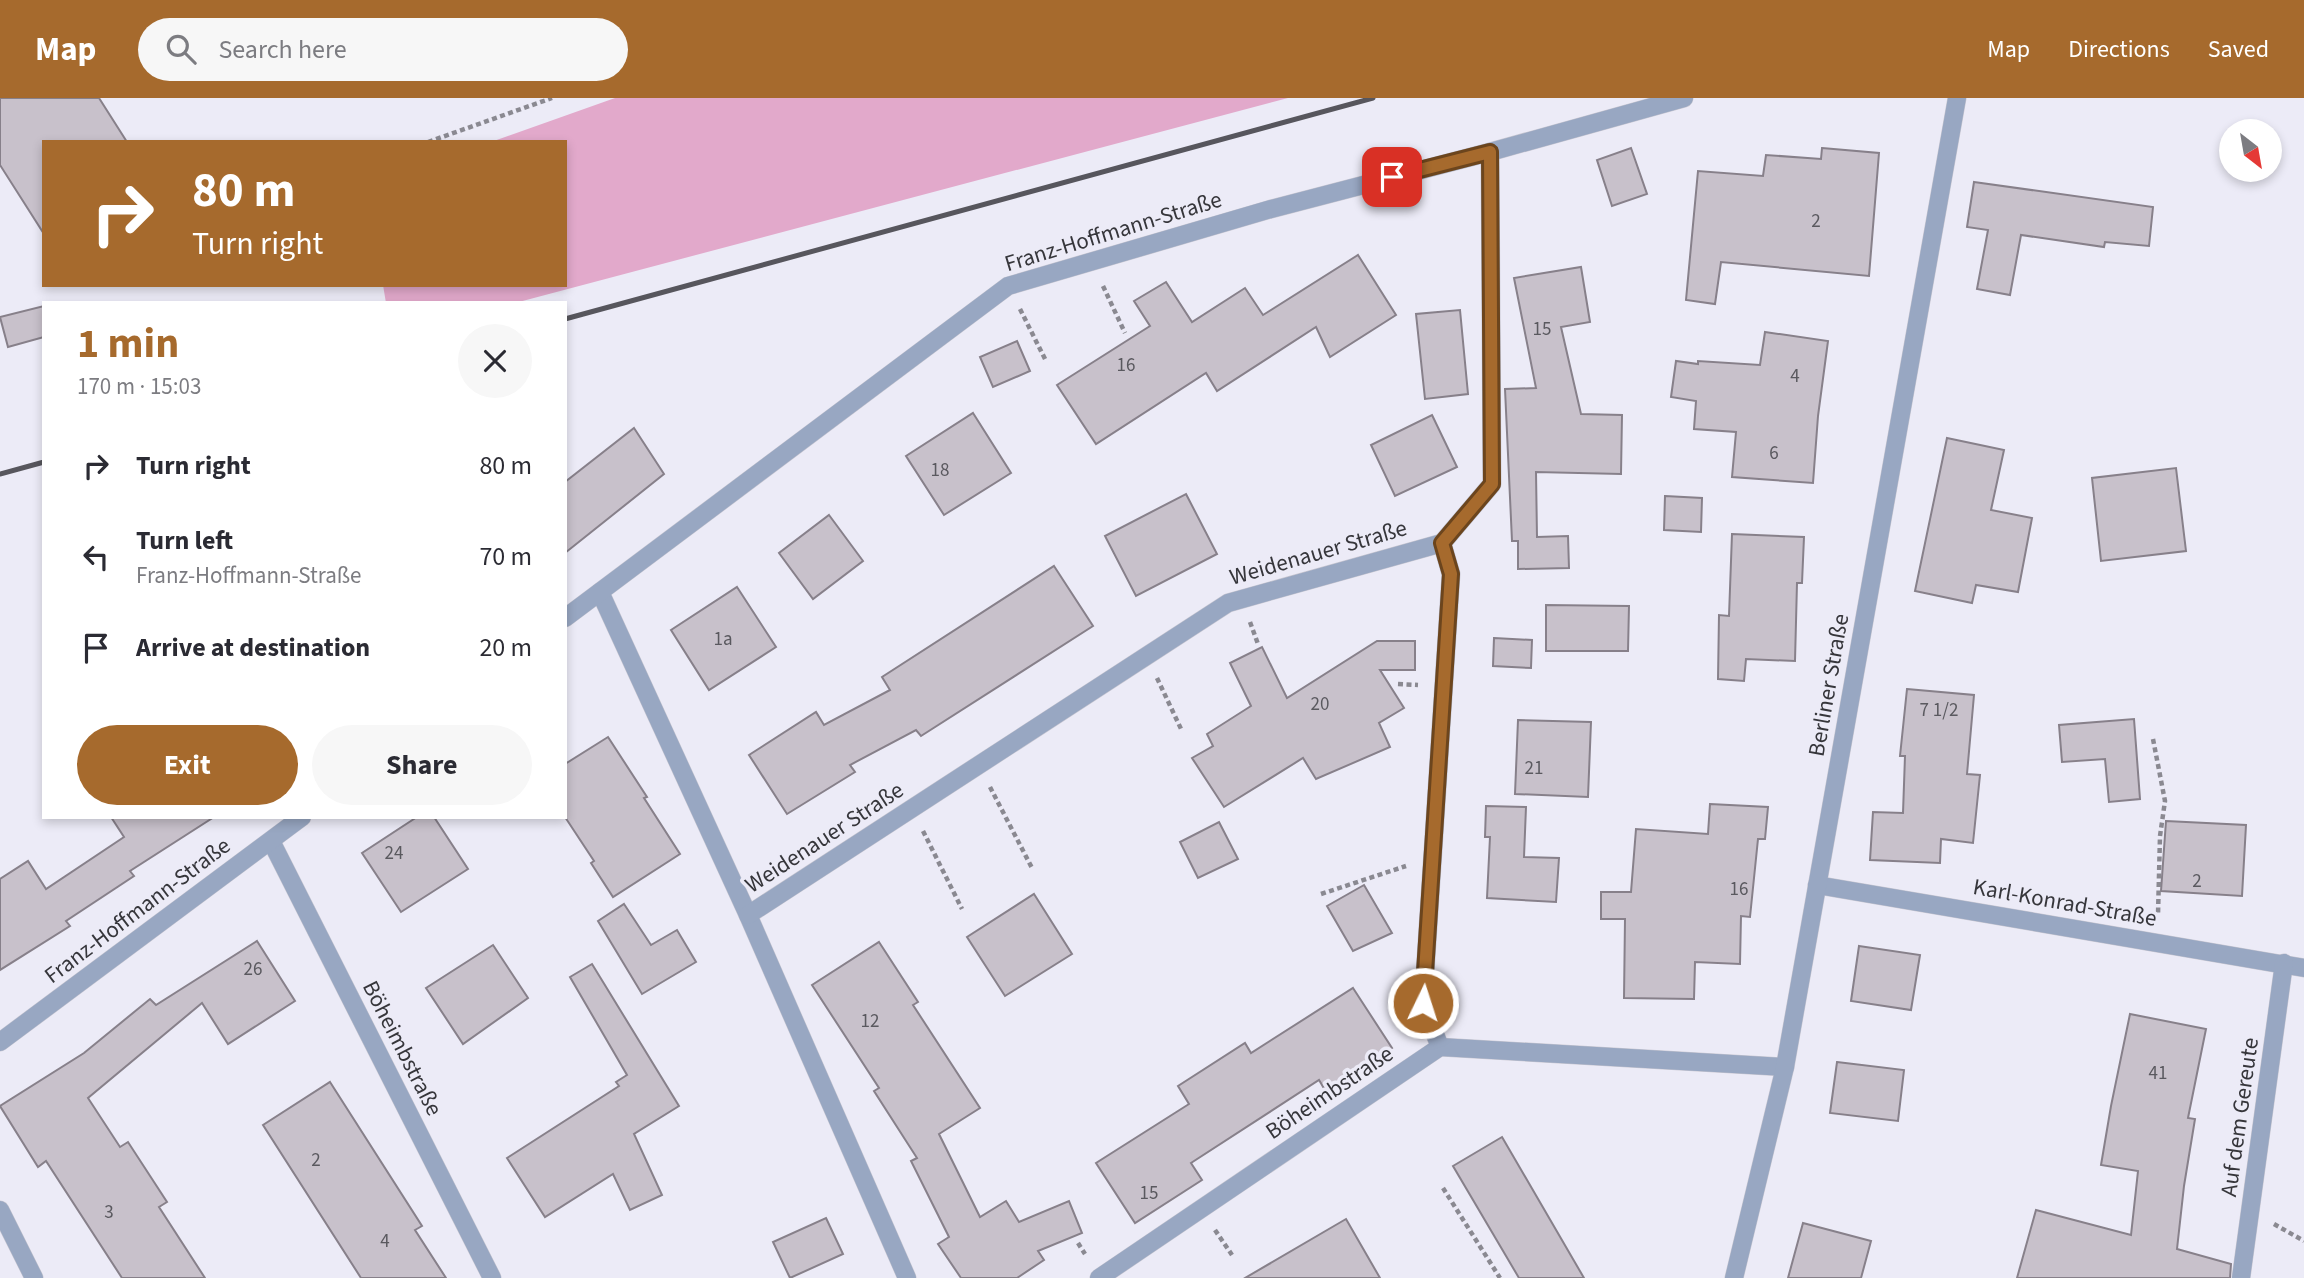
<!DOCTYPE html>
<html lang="en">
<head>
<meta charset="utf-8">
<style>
  body { margin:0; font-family:"Source Sans 3",sans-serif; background:#f7f7f7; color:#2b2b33; height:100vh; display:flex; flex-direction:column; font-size:26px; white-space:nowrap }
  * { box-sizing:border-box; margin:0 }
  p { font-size:23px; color:#7c7c81 }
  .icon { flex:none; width:38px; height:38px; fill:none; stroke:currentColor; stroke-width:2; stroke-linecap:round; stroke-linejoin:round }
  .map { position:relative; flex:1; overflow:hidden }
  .details { position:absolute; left:42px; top:203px; width:525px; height:518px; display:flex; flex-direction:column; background:#fff; border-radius:0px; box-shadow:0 4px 10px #0003 }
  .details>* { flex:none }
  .guide { position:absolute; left:42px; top:42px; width:525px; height:147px; border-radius:0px; box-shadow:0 4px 10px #0003; background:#a66a2d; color:#fff; overflow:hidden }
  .needle { width:46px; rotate:149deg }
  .buttons { position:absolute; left:2219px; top:21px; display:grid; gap:14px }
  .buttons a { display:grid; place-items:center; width:63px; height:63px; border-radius:50%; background:#fff; box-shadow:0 4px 10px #0003; font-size:35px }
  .pin { position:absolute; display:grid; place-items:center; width:60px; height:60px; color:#fff; margin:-30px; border-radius:14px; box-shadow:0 4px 10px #0006 }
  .me { position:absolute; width:77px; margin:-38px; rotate:4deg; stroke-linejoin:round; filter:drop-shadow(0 0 5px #0008) }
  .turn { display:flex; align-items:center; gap:24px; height:147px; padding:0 35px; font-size:32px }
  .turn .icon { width:91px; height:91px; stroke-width:2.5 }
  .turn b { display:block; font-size:49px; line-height:60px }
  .round { display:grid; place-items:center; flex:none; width:74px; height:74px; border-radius:37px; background:#f7f7f7 }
  .overview { display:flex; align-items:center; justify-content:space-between; height:119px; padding:0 35px }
  h1 { font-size:42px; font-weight:700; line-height:52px; color:#a66a2d }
  .button { display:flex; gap:14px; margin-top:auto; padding:14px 35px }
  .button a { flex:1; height:80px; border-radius:42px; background:#a66a2d; color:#fff; font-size:28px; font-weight:700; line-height:80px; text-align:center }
  .button a+a { background:#f7f7f7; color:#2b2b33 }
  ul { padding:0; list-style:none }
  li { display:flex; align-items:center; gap:21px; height:91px; padding:0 35px }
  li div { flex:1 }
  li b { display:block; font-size:26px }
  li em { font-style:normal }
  header { display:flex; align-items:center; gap:42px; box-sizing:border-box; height:98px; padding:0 35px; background:#a66a2d; color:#fff }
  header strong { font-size:33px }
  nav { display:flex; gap:38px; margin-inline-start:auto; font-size:24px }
  .search { width:490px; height:63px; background:#f7f7f7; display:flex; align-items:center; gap:18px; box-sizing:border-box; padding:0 24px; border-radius:38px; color:#7c7c81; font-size:26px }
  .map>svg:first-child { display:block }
  .green { fill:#e2a9cb }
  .building { fill:#c8c1cb; stroke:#87808a; stroke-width:2 }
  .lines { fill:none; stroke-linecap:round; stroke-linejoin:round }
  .service-casing { stroke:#c8c7d1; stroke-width:19 }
  .minor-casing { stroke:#c8c7d1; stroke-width:19 }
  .path { stroke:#8a8991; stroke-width:4.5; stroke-dasharray:5 3.5; stroke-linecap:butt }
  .service { stroke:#98a7c2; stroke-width:18 }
  .minor { stroke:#98a7c2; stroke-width:18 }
  .rail { stroke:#57565d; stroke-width:5 }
  .route-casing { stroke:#6c451d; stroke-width:18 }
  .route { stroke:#a66a2d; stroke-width:12 }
  .labels { text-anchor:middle; stroke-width:7; stroke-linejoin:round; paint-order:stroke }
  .number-label { font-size:19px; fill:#5a595f }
  .street-label { font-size:23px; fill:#36363b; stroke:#ecebf7 }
</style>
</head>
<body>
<header>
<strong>Map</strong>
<div class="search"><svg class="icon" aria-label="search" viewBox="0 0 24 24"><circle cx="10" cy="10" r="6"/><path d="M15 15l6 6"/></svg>Search here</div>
<nav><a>Map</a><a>Directions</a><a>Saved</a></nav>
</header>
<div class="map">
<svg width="2304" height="1180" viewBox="0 0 2304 1180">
  <rect width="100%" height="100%" fill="#ecebf7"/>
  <path class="green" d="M 615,0 L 1288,0 L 515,205 L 386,205 L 383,187 L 565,187 L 565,44 L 491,44 Z"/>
  <g class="building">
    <path d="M 0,0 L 99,0 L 127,44 L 44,44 L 44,136 L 0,67 Z"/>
    <path d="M 1631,50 L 1647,96 L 1612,108 L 1597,62 Z"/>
    <path d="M 1822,50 L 1879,55 L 1869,178 L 1721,164 L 1715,206 L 1686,202 L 1698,73 L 1763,78 L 1766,57 L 1821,61 Z"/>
    <path d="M 1974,84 L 2153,109 L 2149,148 L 2105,144 L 2104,149 L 2021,137 L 2010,197 L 1977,191 L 1988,132 L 1967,129 Z"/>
    <path d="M 1358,157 L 1396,217 L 1330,259 L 1316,229 L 1217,293 L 1206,275 L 1096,346 L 1057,287 L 1150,228 L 1134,203 L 1166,184 L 1192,224 L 1245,190 L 1263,217 Z"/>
    <path d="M 1581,169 L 1590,224 L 1561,229 L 1581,316 L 1622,317 L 1621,376 L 1536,374 L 1537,439 L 1568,438 L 1569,470 L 1518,471 L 1518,443 L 1512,443 L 1505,291 L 1536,290 L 1514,180 Z"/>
    <path d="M 44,208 L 44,239 L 8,249 L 0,219 Z"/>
    <path d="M 1460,212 L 1468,296 L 1425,301 L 1416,216 Z"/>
    <path d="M 1765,234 L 1828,243 L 1818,318 L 1813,385 L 1732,379 L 1736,334 L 1694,331 L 1696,303 L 1671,299 L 1676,263 L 1698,266 L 1698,263 L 1760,267 Z"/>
    <path d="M 1017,243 L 1030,273 L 993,289 L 980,259 Z"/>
    <path d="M 973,315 L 1011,375 L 944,417 L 906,358 Z"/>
    <path d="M 1432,317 L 1457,369 L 1395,398 L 1371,347 Z"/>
    <path d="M 634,330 L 664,376 L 565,455 L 565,384 Z"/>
    <path d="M 1947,340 L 2004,352 L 1991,412 L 2032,420 L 2018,494 L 1976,487 L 1972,505 L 1915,493 Z"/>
    <path d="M 2176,370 L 2186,453 L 2101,463 L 2092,380 Z"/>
    <path d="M 1186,396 L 1217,456 L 1136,498 L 1105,438 Z"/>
    <path d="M 1665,398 L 1702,400 L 1701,434 L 1664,432 Z"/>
    <path d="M 829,417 L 863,463 L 813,501 L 779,455 Z"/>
    <path d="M 1732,436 L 1804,439 L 1802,485 L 1797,485 L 1795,563 L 1746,561 L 1744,583 L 1718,581 L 1719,517 L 1729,518 Z"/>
    <path d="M 1054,468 L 1093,528 L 921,638 L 916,632 L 850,667 L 855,674 L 787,716 L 749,657 L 816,614 L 824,627 L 890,592 L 882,579 Z"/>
    <path d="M 737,489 L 776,549 L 709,592 L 671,532 Z"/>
    <path d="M 1546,507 L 1629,508 L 1628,553 L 1546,553 Z"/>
    <path d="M 1494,540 L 1532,542 L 1531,570 L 1493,568 Z"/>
    <path d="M 1377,543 L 1415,543 L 1415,572 L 1380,572 L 1404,610 L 1379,625 L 1390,649 L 1316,681 L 1303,660 L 1224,709 L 1192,660 L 1213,648 L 1207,636 L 1251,608 L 1230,565 L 1262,549 L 1287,600 Z"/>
    <path d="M 1907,591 L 1974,597 L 1967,676 L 1980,677 L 1973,745 L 1941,741 L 1940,765 L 1870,762 L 1873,714 L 1903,715 L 1905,658 L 1900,658 Z"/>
    <path d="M 2134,621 L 2140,701 L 2109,704 L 2105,661 L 2062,664 L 2059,627 Z"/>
    <path d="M 1518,622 L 1591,624 L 1588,699 L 1515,696 Z"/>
    <path d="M 608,639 L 647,699 L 644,700 L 680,756 L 613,799 L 591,765 L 594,763 L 565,719 L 565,666 Z"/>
    <path d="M 1710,706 L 1768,709 L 1765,741 L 1758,741 L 1750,819 L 1741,818 L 1740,866 L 1695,864 L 1694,901 L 1624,900 L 1625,821 L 1601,821 L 1601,794 L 1631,794 L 1636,731 L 1708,736 Z"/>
    <path d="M 1486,708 L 1526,709 L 1524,759 L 1559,760 L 1556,804 L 1487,800 L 1490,739 L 1485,739 Z"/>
    <path d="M 111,719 L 214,719 L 130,773 L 134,778 L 66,823 L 70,828 L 0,872 L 0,781 L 28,763 L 46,791 L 124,739 Z"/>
    <path d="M 417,719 L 434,719 L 468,771 L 401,814 L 362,755 Z"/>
    <path d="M 2166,723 L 2246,727 L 2242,798 L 2161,793 Z"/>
    <path d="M 1219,724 L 1238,761 L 1198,780 L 1180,744 Z"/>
    <path d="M 1364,787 L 1392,835 L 1353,853 L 1327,808 Z"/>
    <path d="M 1034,796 L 1072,856 L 1005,898 L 967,839 Z"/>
    <path d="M 624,806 L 651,847 L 677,832 L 696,864 L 642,896 L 598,823 Z"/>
    <path d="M 257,843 L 295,903 L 228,946 L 202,905 L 88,1000 L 120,1049 L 128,1044 L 167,1104 L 159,1109 L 205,1180 L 122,1180 L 46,1063 L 38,1069 L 0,1008 L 84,955 L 150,901 L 156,907 Z"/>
    <path d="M 879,844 L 918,904 L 913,907 L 980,1010 L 939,1036 L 980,1119 L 1006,1103 L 1019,1124 L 1069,1103 L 1082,1135 L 1038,1153 L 1044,1162 L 1017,1180 L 961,1180 L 938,1146 L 949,1139 L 911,1063 L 917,1060 L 874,993 L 879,990 L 812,887 Z"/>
    <path d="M 493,847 L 528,900 L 463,946 L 426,890 Z"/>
    <path d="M 1859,848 L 1920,857 L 1911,912 L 1851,903 Z"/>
    <path d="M 592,866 L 679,1008 L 634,1036 L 662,1097 L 630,1112 L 613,1076 L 545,1119 L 507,1060 L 619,988 L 616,984 L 627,977 L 570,879 Z"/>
    <path d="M 1353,890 L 1392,950 L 1325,992 L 1319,982 L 1191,1065 L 1202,1082 L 1135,1125 L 1096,1065 L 1189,1006 L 1178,988 L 1245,945 L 1251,955 Z"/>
    <path d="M 2130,916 L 2206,931 L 2188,1020 L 2195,1021 L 2184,1088 L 2177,1151 L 2231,1166 L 2230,1180 L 2017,1180 L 2036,1112 L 2131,1137 L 2138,1073 L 2101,1067 L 2111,1008 Z"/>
    <path d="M 1837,964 L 1904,972 L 1898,1023 L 1830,1015 Z"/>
    <path d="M 330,984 L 422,1128 L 415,1132 L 446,1180 L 361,1180 L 263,1027 Z"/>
    <path d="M 1502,1039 L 1584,1180 L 1519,1180 L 1453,1068 Z"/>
    <path d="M 826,1120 L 843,1156 L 790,1180 L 773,1144 Z"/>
    <path d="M 1346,1121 L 1380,1180 L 1245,1180 Z"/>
    <path d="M 1803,1125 L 1871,1143 L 1861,1180 L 1788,1180 Z"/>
  </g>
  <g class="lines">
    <g class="service-casing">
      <path id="service" d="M 1442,445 L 1492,386 L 1490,54"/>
    </g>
    <g class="minor-casing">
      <g id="minor">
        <path d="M 600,494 L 748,817 L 907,1180"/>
        <path d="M 565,520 L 1008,188 L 1271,111 L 1490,54 L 1684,0"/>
        <path d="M 271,743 L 492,1180"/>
        <path d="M 1817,787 L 2304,870"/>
        <path d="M 748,817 L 1228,505 L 1442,445 L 1451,476 L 1423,906 L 1440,949"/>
        <path d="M 0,944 L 302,719"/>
        <path d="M 0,1112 L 34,1180"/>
        <path d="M 1099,1180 L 1440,949 L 1785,969"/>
        <path d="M 1734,1180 L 1785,969 L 1957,0"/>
        <path d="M 2241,1180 L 2284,865"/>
      </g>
    </g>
    <g class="path">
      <path d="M 428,44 L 552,0"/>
      <path d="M 1103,188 L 1125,235"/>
      <path d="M 1020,211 L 1046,263"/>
      <path d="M 1250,524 L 1258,546"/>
      <path d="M 1157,580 L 1182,633"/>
      <path d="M 1398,586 L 1418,587"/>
      <path d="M 2153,641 L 2165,703 L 2160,738 L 2158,817"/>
      <path d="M 990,689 L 1032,770"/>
      <path d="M 923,733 L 962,811"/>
      <path d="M 1321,796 L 1406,768"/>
      <path d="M 1443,1090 L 1500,1180"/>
      <path d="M 2274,1126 L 2304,1143"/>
      <path d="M 1215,1132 L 1232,1157"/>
      <path d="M 1078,1145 L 1085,1156"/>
    </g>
    <use href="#service" class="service"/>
    <use href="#minor" class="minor"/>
    <g class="rail">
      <path d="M 565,221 L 1373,0"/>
      <path d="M 0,376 L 44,364"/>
    </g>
  </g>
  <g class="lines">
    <g class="route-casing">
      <path id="route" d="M 1392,79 L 1490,54 L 1492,386 L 1442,445 L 1451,476 L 1423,905"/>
    </g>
    <use href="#route" class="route"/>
  </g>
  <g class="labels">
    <g class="number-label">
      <text x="1816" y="129">2</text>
      <text x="1542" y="237">15</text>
      <text x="1126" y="273">16</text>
      <text x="1795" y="284">4</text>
      <text x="1774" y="361">6</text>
      <text x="940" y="378">18</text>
      <text x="723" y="547">1a</text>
      <text x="1320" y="612">20</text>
      <text x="1939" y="618">7 1/2</text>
      <text x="1534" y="676">21</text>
      <text x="394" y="761">24</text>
      <text x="2197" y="789">2</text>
      <text x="1739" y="797">16</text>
      <text x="253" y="877">26</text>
      <text x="870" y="929">12</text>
      <text x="2158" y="981">41</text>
      <text x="316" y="1068">2</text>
      <text x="1149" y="1101">15</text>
      <text x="109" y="1120">3</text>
      <text x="385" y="1149">4</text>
    </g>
    <g class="street-label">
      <text transform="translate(1113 133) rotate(-17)" y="8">Franz-Hoffmann-Straße</text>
      <text transform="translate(1318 454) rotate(-16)" y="8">Weidenauer Straße</text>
      <text transform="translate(1828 587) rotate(-80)" y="8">Berliner Straße</text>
      <text transform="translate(824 739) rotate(-33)" y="8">Weidenauer Straße</text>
      <text transform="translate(2065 804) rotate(10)" y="8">Karl-Konrad-Straße</text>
      <text transform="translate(137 812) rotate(-37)" y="8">Franz-Hoffmann-Straße</text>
      <text transform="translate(403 950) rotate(63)" y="8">Böheimbstraße</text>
      <text transform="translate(1329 994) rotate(-34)" y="8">Böheimbstraße</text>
      <text transform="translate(2239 1019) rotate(-82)" y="8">Auf dem Gereute</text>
    </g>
  </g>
</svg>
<div class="buttons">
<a><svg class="needle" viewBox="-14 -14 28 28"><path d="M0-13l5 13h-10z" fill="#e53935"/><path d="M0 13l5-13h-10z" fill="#7c7c81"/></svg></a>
</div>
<div class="pin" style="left:1392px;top:79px;background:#d93025"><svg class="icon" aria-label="arrive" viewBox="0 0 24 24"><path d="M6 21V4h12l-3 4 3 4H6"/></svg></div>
<svg class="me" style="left:1423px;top:905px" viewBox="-20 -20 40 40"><circle r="17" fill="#a66a2d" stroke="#fff" stroke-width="3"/><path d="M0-11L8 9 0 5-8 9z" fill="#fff"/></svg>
<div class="guide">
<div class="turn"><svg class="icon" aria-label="right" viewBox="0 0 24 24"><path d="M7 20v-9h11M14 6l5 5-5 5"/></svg><div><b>80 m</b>Turn right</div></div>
</div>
<section class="details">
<div class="overview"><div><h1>1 min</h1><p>170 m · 15:03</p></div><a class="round"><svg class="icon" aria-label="close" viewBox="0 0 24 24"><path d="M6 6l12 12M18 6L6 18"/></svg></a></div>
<ul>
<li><svg class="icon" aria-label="right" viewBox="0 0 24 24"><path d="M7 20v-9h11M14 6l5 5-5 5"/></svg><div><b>Turn right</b></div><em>80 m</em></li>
<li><svg class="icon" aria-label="left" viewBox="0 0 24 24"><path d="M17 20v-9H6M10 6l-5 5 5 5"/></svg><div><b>Turn left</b><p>Franz-Hoffmann-Straße</p></div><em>70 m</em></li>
<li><svg class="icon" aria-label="arrive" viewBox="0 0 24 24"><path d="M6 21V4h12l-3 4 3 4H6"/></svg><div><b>Arrive at destination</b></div><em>20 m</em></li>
</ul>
<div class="button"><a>Exit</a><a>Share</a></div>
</section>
</div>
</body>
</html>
